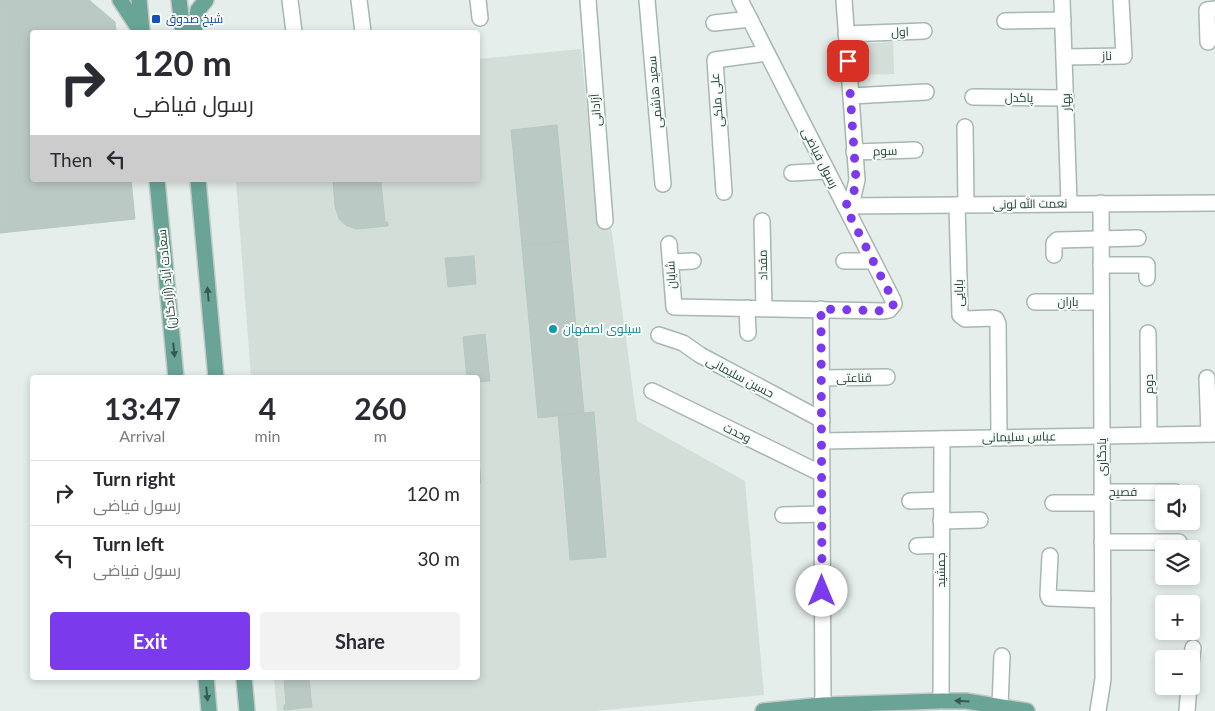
<!DOCTYPE html>
<html lang="en">
<head>
<meta charset="utf-8">
<style>
  body { margin:0; font-family:Lato,Cairo,sans-serif; background:#f2f2f3; color:#2b2b33; height:100vh; display:flex; flex-direction:column; font-size:19px; white-space:nowrap }
  * { box-sizing:border-box; margin:0 }
  p { font-size:16px; color:#7c7c81 }
  .icon { flex:none; width:28px; height:28px; fill:none; stroke:currentColor; stroke-width:2; stroke-linecap:round; stroke-linejoin:round }
  .map { position:relative; flex:1; overflow:hidden }
  .sheet { position:absolute; left:30px; top:375px; width:450px; height:305px; display:flex; flex-direction:column; background:#fff; border-radius:5px; box-shadow:0 2px 8px #0003 }
  .sheet>* { flex:none }
  .guide { position:absolute; left:30px; top:30px; width:450px; height:152px; border-radius:5px; box-shadow:0 2px 8px #0003; background:#fff; color:#2b2b33; overflow:hidden }
  .fabs { position:absolute; left:1155px; top:485px; display:grid; gap:10px }
  .fabs a { display:grid; place-items:center; width:45px; height:45px; border-radius:5px; background:#fff; box-shadow:0 2px 8px #0003; font-size:25px }
  .pin { position:absolute; display:grid; place-items:center; width:42px; height:42px; color:#fff; margin:-21px; border-radius:10px; box-shadow:0 2px 8px #0006 }
  .me { position:absolute; width:55px; margin:-28px; rotate:0deg; stroke-linejoin:round; filter:drop-shadow(0 0 4px #0008) }
  .turn { display:flex; align-items:center; gap:18px; height:105px; padding:0 20px; font-size:22px }
  .turn .icon { width:65px; height:65px; stroke-width:2.5 }
  .turn b { display:block; font-size:35px; line-height:42px }
  .then { display:flex; align-items:center; height:48px; padding:0 20px; background:#0003; gap:10px; font-size:19px }
  .eta { display:flex; justify-content:space-evenly; align-items:center; height:85px; text-align:center }
  .eta b { font-size:30px; font-weight:700; line-height:35px }
  .cta { display:flex; gap:10px; margin-top:auto; padding:10px 20px }
  .cta a { flex:1; height:58px; border-radius:5px; background:#7c3aed; color:#fff; font-size:20px; font-weight:700; line-height:58px; text-align:center }
  .cta a+a { background:#f2f2f3; color:#2b2b33 }
  ul { padding:0; list-style:none }
  li { display:flex; align-items:center; gap:15px; height:65px; padding:0 20px; border-top:1px solid #e1e1e2 }
  li div { flex:1 }
  li b { display:block; font-size:19px }
  li em { font-style:normal }
  .map>svg:first-child { display:block }
  .built { fill:#d3ded9 }
  .building { fill:#bac9c4; stroke:#b7c8c2 }
  .lines { fill:none; stroke-linecap:round; stroke-linejoin:round }
  .minor-casing { stroke:#a7b7b1; stroke-width:18 }
  .major-casing { stroke:#c2cac8; stroke-width:18 }
  .minor { stroke:#fff; stroke-width:15 }
  .major { stroke:#6aa496; stroke-width:15 }
  .oneway { fill:#365a50 }
  .route { stroke:#7c3aed; stroke-width:9; stroke-dasharray:0 16.2 }
  .transit-dot { fill:#1a4fb4; stroke:#f6fbf8; stroke-width:2 }
  .culture-dot { fill:#0f9aa8; stroke:#f6fbf8; stroke-width:2 }
  .labels { text-anchor:middle; stroke-width:4; stroke-linejoin:round; paint-order:stroke }
  .transit-label { font-size:12px; fill:#164399; stroke:#f6fbf8; text-anchor:start }
  .street-label { font-size:12px; fill:#244139; stroke:#f6fbf8 }
  .culture-label { font-size:12px; fill:#0d838f; stroke:#f6fbf8; text-anchor:start }
</style>
</head>
<body>
<div class="map">
<svg width="1215" height="711" viewBox="0 0 1215 711">
  <rect width="100%" height="100%" fill="#e5eeea"/>
  <g class="built">
    <path d="M 893,42 L 894,74 L 856,75 L 855,44 Z"/>
    <path d="M 581,49 L 598,227 L 611,226 L 637,421 L 745,481 L 764,695 L 595,711 L 277,711 L 274,678 L 478,678 L 478,378 L 251,377 L 236,180 L 478,180 L 478,59 Z"/>
  </g>
  <g class="building">
    <path d="M 0,0 L 89,0 L 115,22 L 116,32 L 32,32 L 32,180 L 131,180 L 135,219 L 0,233 Z"/>
    <path d="M 557,125 L 568,241 L 522,246 L 511,130 Z"/>
    <path d="M 333,180 L 385,180 L 381,182 L 385,222 L 388,222 L 388,226 L 357,229 L 347,226 L 339,219 L 335,206 Z"/>
    <path d="M 568,241 L 584,413 L 538,418 L 522,246 Z"/>
    <path d="M 474,256 L 476,284 L 448,287 L 445,258 Z"/>
    <path d="M 485,334 L 490,381 L 478,382 L 478,378 L 467,378 L 463,337 Z"/>
    <path d="M 594,412 L 606,557 L 570,560 L 558,415 Z"/>
    <path d="M 478,450 L 481,483 L 478,484 Z"/>
    <path d="M 284,678 L 309,678 L 312,707 L 284,710 L 284,705 L 286,705 Z"/>
  </g>
  <g class="lines">
    <g class="minor-casing">
      <g id="minor">
        <path d="M 290,0 L 294,32"/>
        <path d="M 359,0 L 363,32"/>
        <path d="M 478,0 L 480,18"/>
        <path d="M 588,0 L 605,221"/>
        <path d="M 647,0 L 663,184"/>
        <path d="M 844,0 L 857,180 L 853,197 L 845,206"/>
        <path d="M 1062,0 L 1069,203"/>
        <path d="M 1005,21 L 1063,20"/>
        <path d="M 714,23 L 750,19"/>
        <path d="M 846,34 L 924,31"/>
        <path d="M 1208,42 L 1207,10 L 1215,9"/>
        <path d="M 1064,57 L 1124,56 L 1121,0"/>
        <path d="M 851,96 L 926,92"/>
        <path d="M 973,97 L 1066,98"/>
        <path d="M 965,127 L 966,204"/>
        <path d="M 854,152 L 915,150"/>
        <path d="M 792,173 L 827,171"/>
        <path d="M 724,192 L 715,60 L 767,53"/>
        <path d="M 957,205 L 960,315 L 965,319 L 993,318 L 996,319 L 998,324 L 999,438"/>
        <path d="M 845,206 L 1215,203"/>
        <path d="M 762,221 L 764,308"/>
        <path d="M 669,244 L 674,307 L 884,311 L 889,310 L 894,304 L 893,300 L 740,0"/>
        <path d="M 1054,255 L 1054,243 L 1057,240 L 1138,238"/>
        <path d="M 844,261 L 873,261"/>
        <path d="M 671,262 L 693,261"/>
        <path d="M 1101,265 L 1147,265 L 1147,278"/>
        <path d="M 1035,302 L 1101,302"/>
        <path d="M 747,308 L 748,333"/>
        <path d="M 821,309 L 823,705"/>
        <path d="M 1148,333 L 1149,435"/>
        <path d="M 659,335 L 683,343 L 700,355 L 822,420"/>
        <path d="M 822,378 L 887,377"/>
        <path d="M 1207,378 L 1209,434"/>
        <path d="M 652,391 L 822,474"/>
        <path d="M 822,441 L 1215,434"/>
        <path d="M 1102,492 L 1175,492"/>
        <path d="M 910,501 L 941,500"/>
        <path d="M 1053,503 L 1102,503"/>
        <path d="M 783,515 L 822,514"/>
        <path d="M 941,521 L 980,520"/>
        <path d="M 1102,542 L 1179,542"/>
        <path d="M 917,546 L 941,545"/>
        <path d="M 1050,556 L 1048,595 L 1049,598 L 1103,600"/>
        <path d="M 1191,663 L 1193,648"/>
        <path d="M 941,701 L 942,439"/>
        <path d="M 1000,706 L 1002,656"/>
        <path d="M 1098,711 L 1103,679 L 1101,203"/>
        <path d="M 1187,711 L 1189,686"/>
      </g>
    </g>
    <g class="major-casing">
      <g id="major">
        <path d="M 120,0 L 141,32"/>
        <path d="M 139,0 L 142,31"/>
        <path d="M 179,0 L 183,32"/>
        <path d="M 194,32 L 198,10 L 206,0"/>
        <path d="M 157,180 L 176,378"/>
        <path d="M 198,180 L 216,378"/>
        <path d="M 206,678 L 209,711"/>
        <path d="M 244,678 L 247,711"/>
        <path d="M 763,711 L 823,705 L 941,701 L 966,701 L 1027,711"/>
      </g>
    </g>
    <use href="#minor" class="minor"/>
    <use href="#major" class="major"/>
  </g>
  <defs><path id="oneway-solid" d="M-6-.8H1V-3.2L6.5 0L1 3.2V.8H-6Z" transform="scale(1.25)"/></defs>
  <g class="oneway">
    <use href="#oneway-solid" transform="translate(208 294) rotate(-95)"/>
    <use href="#oneway-solid" transform="translate(174 350) rotate(84)"/>
    <use href="#oneway-solid" transform="translate(207 694) rotate(84)"/>
    <use href="#oneway-solid" transform="translate(962 701) rotate(-177)"/>
  </g>
  <g class="lines">
    <path class="route" d="M 822,591 L 821,309 L 884,311 L 888,310 L 894,304 L 893,300 L 845,206 L 853,197 L 856,180 L 848,61"/>
  </g>
  <rect class="transit-dot" x="151" y="14" width="10" height="10" rx="2.5"/>
  <circle class="culture-dot" cx="553" cy="329" r="5"/>
  <g class="labels">
    <g class="transit-label">
      <text x="166" y="23">شیخ صدوق</text>
    </g>
    <g class="street-label">
      <text transform="translate(900 32) rotate(-2)" y="4">اول</text>
      <text transform="translate(1107 56) rotate(-1)" y="4">ناز</text>
      <text transform="translate(655 92) rotate(-95)" y="4">سعید هاشمی</text>
      <text x="1019" y="102">پاکدل</text>
      <text transform="translate(717 100) rotate(-95)" y="4">علی ملکی</text>
      <text transform="translate(1066 102) rotate(-92)" y="4">بهار</text>
      <text transform="translate(596 110) rotate(-94)" y="4">آزادانی</text>
      <text transform="translate(885 151) rotate(-2)" y="4">سوم</text>
      <text transform="translate(820 158) rotate(63)" y="4">رسول فیاضی</text>
      <text transform="translate(1030 204) rotate(-1)" y="4">نعمت الله لونی</text>
      <text transform="translate(763 265) rotate(-91)" y="4">مقداد</text>
      <text transform="translate(671 275) rotate(-93)" y="4">شایان</text>
      <text transform="translate(167 279) rotate(-96)" y="4">سعادت آباد (آزادگان)</text>
      <text transform="translate(959 293) rotate(-91)" y="4">بابایی</text>
      <text x="1068" y="306">باران</text>
      <text transform="translate(740 377) rotate(28)" y="4">حسین سلیمانی</text>
      <text transform="translate(854 378) rotate(-1)" y="4">قناعتی</text>
      <text transform="translate(1149 384) rotate(-90)" y="4">دوم</text>
      <text transform="translate(737 433) rotate(26)" y="4">وحدت</text>
      <text transform="translate(1019 437) rotate(-1)" y="4">عباس سلیمانی</text>
      <text transform="translate(1102 457) rotate(-90)" y="4">یادگاری</text>
      <text x="1123" y="496">فصیح</text>
      <text transform="translate(941 570) rotate(-90)" y="4">جمشید</text>
    </g>
    <g class="culture-label">
      <text x="563" y="333">سیلوی اصفهان</text>
    </g>
  </g>
</svg>
<div class="fabs">
<a><svg class="icon" aria-label="sound" viewBox="0 0 24 24"><path d="M4 9h4l5-4v14l-5-4H4zM17 9q2 3 0 6"/></svg></a>
<a><svg class="icon" aria-label="layers" viewBox="0 0 24 24"><path d="M12 4l9 5-9 5-9-5zM3 14l9 5 9-5"/></svg></a>
<a>+</a>
<a>−</a>
</div>
<div class="pin" style="left:848px;top:61px;background:#d93025"><svg class="icon" aria-label="arrive" viewBox="0 0 24 24"><path d="M6 21V4h12l-3 4 3 4H6"/></svg></div>
<svg class="me" style="left:822px;top:591px" viewBox="-20 -20 40 40"><circle r="19" fill="#fff"/><path d="M0-13L10 11 0 6-10 11z" fill="#7c3aed"/></svg>
<div class="guide">
<div class="turn"><svg class="icon" aria-label="right" viewBox="0 0 24 24"><path d="M7 20v-9h11M14 6l5 5-5 5"/></svg><div><b>120 m</b>رسول فیاضی</div></div>
<div class="then">Then<svg class="icon" aria-label="left" viewBox="0 0 24 24"><path d="M17 20v-9H6M10 6l-5 5 5 5"/></svg></div>
</div>
<section class="sheet">
<div class="eta">
<div><b>13:47</b><p>Arrival</p></div>
<div><b>4</b><p>min</p></div>
<div><b>260</b><p>m</p></div>
</div>
<ul>
<li><svg class="icon" aria-label="right" viewBox="0 0 24 24"><path d="M7 20v-9h11M14 6l5 5-5 5"/></svg><div><b>Turn right</b><p>رسول فیاضی</p></div><em>120 m</em></li>
<li><svg class="icon" aria-label="left" viewBox="0 0 24 24"><path d="M17 20v-9H6M10 6l-5 5 5 5"/></svg><div><b>Turn left</b><p>رسول فیاضی</p></div><em>30 m</em></li>
</ul>
<div class="cta"><a>Exit</a><a>Share</a></div>
</section>
</div>
</body>
</html>
